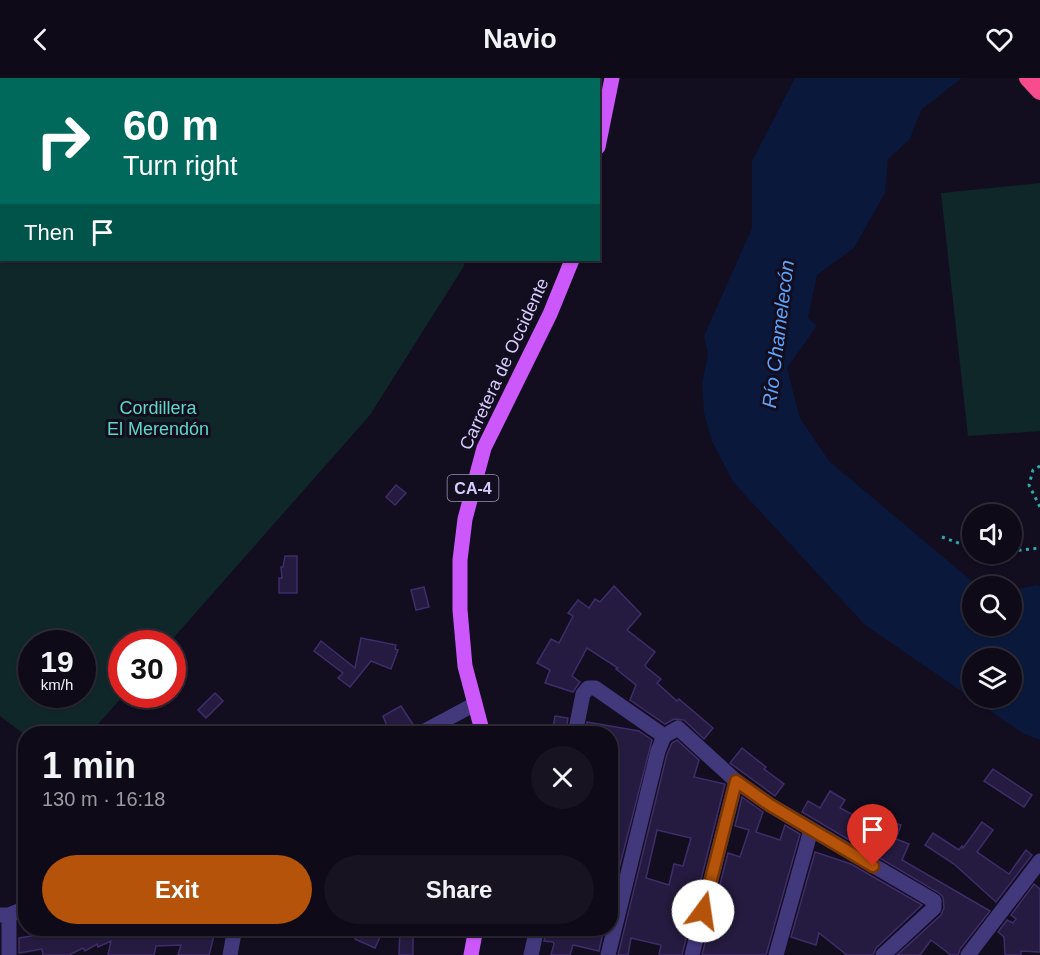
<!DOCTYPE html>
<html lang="en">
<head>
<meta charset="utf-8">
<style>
  body { margin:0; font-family:Arial,sans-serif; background:#171320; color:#f1f3f6; height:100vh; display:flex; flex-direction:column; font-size:22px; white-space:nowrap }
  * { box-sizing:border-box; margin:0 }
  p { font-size:20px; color:#9b9aa1 }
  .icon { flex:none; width:33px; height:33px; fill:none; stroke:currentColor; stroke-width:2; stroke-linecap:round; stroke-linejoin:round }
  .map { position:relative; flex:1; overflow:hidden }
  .drawer { position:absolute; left:18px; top:648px; width:600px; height:210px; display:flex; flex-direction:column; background:#0e0a17; border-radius:24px; box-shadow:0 2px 4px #0004,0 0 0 2px #2e2b36 }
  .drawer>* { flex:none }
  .banner { position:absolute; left:0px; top:0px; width:600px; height:183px; box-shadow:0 2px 4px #0004,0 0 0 2px #2e2b36; background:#00695c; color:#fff; overflow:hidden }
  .tools { position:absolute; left:962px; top:426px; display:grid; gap:12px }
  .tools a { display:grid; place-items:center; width:60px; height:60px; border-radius:50%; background:#0e0a17; box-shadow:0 2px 4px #0004,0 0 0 2px #2e2b36; font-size:30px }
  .speed { position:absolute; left:18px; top:552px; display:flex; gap:12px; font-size:30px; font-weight:700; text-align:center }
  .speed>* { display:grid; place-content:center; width:78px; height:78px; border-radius:50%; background:#0e0a17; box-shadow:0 2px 4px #0004,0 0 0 2px #2e2b36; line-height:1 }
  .speed small { font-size:15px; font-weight:400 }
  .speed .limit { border:9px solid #d22; background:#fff; color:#111 }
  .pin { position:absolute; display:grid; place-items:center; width:51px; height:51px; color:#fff; margin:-62px -26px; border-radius:50% 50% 50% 0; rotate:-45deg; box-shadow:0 0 6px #0007 }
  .pin .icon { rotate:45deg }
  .me { position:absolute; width:66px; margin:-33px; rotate:14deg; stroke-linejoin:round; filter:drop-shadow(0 0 4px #0008) }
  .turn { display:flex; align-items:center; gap:21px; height:126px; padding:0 24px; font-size:27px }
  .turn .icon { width:78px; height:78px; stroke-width:2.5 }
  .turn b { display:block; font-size:42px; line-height:51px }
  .then { display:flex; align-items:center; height:57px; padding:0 24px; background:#0003; gap:12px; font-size:22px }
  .round { display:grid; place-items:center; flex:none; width:63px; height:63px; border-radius:32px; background:#171320 }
  .head { display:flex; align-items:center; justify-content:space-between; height:102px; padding:0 24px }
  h1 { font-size:36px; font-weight:700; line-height:45px }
  .primary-button { display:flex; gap:12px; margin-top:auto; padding:12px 24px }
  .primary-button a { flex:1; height:69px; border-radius:36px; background:#b45309; color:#fff; font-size:24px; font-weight:700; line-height:69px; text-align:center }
  .primary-button a+a { background:#171320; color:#f1f3f6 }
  header { display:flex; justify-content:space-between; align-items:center; height:78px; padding:0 24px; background:#0e0a17; font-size:27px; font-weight:700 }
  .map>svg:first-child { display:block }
  .green { fill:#102729; fill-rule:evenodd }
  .water { fill:#0a183b; fill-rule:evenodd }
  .building { fill:#251a3f; stroke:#3f2d6a; stroke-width:1.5; fill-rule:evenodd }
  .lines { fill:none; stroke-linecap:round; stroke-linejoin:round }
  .path { stroke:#31a9ad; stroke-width:3; stroke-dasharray:3 4.5; stroke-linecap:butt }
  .street { stroke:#42397d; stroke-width:15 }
  .primary { stroke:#cc57fa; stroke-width:15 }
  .highway { stroke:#f94c8f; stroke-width:18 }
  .route-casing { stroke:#753606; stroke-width:15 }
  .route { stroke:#b45309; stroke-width:10 }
  .labels { text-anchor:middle; stroke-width:6; stroke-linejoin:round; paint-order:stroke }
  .shield { fill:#120d1f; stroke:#9c93ba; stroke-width:1.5 }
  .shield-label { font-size:16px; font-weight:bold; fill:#d7cdfd }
  .street-label { font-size:18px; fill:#d7cdfd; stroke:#120d1f }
  .park-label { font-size:18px; fill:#5cdac6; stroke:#120d1f }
  .water-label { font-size:20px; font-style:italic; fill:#5ea3fa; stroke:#120d1f }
</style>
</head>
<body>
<header><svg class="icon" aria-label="back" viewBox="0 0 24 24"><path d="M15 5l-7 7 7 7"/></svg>Navio<svg class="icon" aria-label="heart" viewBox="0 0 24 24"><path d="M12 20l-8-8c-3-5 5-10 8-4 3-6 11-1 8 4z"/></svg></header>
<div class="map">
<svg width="1040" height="877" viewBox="0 0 1040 877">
  <rect width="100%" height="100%" fill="#120d1f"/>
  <g class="green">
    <path d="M 0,0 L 482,0 L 482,1 L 2,2 L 2,182 L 465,182 L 464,188 L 370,337 L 169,565 L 122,566 L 122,616 L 124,617 L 90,655 L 25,657 L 0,638 ZM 32,566 L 82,566 L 82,616 L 32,616 Z"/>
    <path d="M 1040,105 L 1040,353 L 968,358 L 941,115 Z"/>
  </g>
  <path class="water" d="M 795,0 L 962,0 L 921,32 L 910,61 L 888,81 L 885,115 L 854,170 L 817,197 L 808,240 L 817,248 L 787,290 L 800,340 L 829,383 L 973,504 L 987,508 L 972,508 L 972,548 L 1011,548 L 1011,513 L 1036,507 L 1040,508 L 1040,662 L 1024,656 L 865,547 L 733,404 L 712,363 L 704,335 L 702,305 L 708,277 L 704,258 L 752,150 L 752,83 ZM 972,580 L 1011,580 L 1011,620 L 972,620 Z"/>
  <g class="building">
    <path d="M 396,407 L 406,415 L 395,427 L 386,419 Z"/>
    <path d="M 285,478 L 297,478 L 297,515 L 279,515 L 279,500 L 282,500 L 281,489 L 283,489 Z"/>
    <path d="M 614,508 L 641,536 L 627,552 L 655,574 L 645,587 L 646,589 L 661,601 L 657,605 L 677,623 L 679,621 L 713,650 L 704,661 L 684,642 L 674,641 L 665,646 L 630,622 L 636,607 L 616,591 L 618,590 L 587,570 L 572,598 L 580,604 L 573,614 L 545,605 L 550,592 L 537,585 L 551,561 L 559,565 L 573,538 L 568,535 L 578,522 L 589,530 L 595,521 L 600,524 Z"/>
    <path d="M 424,509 L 429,529 L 416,532 L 411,512 Z"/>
    <path d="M 361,560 L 396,567 L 395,571 L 398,572 L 391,591 L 371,583 L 350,609 L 338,600 L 343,595 L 314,573 L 321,563 L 355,590 Z"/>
    <path d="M 215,615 L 223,623 L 206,640 L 198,632 Z"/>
    <path d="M 401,628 L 414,648 L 407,656 L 390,656 L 383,638 Z"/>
    <path d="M 555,638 L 568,640 L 565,656 L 552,656 Z"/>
    <path d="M 587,644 L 639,653 L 652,662 L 610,826 L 610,656 L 585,656 Z"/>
    <path d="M 677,662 L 699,682 L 694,699 L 725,706 L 682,877 L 659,877 L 661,867 L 631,860 L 628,877 L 618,877 L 667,676 L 672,665 ZM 657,752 L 691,760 L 683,788 L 674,786 L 669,807 L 646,800 Z"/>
    <path d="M 742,670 L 766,689 L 764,691 L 784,706 L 775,718 L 730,685 Z"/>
    <path d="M 993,691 L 1032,717 L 1024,729 L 984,703 Z"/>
    <path d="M 830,713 L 845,722 L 840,730 L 865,743 L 867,739 L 886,750 L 888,743 L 901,747 L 896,761 L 909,766 L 902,782 L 990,833 L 960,871 L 958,877 L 951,877 L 931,862 L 920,877 L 897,877 L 941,837 L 944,830 L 943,819 L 939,815 L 802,734 L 808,723 L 820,730 Z"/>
    <path d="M 742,719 L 763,734 L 756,754 L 780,762 L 785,747 L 800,756 L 766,877 L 702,877 L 728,775 L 740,779 L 749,752 L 735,748 Z"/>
    <path d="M 982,744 L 993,752 L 977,774 L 1009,796 L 1026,772 L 1032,777 L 996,824 L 954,786 L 925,767 L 933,755 L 959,772 L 962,768 L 963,770 Z"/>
    <path d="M 815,774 L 851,786 L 922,827 L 876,870 L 873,877 L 847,877 L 819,855 L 816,867 L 791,859 Z"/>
    <path d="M 1034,806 L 1040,811 L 1040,874 L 1021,873 L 1021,877 L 1005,877 L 1004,859 L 998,854 L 1007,842 L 1013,845 L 1016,841 L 1011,837 Z"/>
    <path d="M 36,850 L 216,850 L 209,877 L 178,877 L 181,867 L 156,868 L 154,877 L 108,877 L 111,863 L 98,869 L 97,866 L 85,873 L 83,870 L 69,877 L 43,877 L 42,871 L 19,875 L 19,860 L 38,857 Z"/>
    <path d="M 360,850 L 384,850 L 375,870 L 355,861 Z"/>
    <path d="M 400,850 L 413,850 L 413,877 L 399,877 Z"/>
    <path d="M 547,850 L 604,850 L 599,873 L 573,867 L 570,877 L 551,877 L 554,866 L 553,864 L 544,863 Z"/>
  </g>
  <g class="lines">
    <g class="path">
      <path d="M 1040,388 L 1033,392 L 1029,407 L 1040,429"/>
      <path d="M 942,459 L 972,470"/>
      <path d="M 1011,473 L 1040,470"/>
    </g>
    <g class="street">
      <path d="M 419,656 L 475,626"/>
      <path d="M 575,656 L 583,616 L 588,610 L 595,610 L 664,658"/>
      <path d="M 0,837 L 9,837 L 26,830"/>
      <path d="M 9,877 L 9,837"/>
      <path d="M 230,877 L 235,850"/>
      <path d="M 531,877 L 537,850"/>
      <path d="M 608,877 L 658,673 L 664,658 L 678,650 L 736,703 L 770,727 L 934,823 L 934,830 L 883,877"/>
      <path d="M 692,877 L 736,703"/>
      <path d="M 776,877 L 811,752"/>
      <path d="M 968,877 L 1040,783"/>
    </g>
    <g class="primary">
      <path d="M 598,69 L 612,0"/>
      <path d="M 483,656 L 465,588 L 460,532 L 460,482 L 465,441 L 484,370 L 550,236 L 572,182"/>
      <path d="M 471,877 L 476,850"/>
    </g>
    <path class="highway" d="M 1028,0 L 1040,13"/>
  </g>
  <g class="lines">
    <g class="route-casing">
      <path id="route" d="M 703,833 L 736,703 L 770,727 L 873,788"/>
    </g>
    <use href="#route" class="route"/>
  </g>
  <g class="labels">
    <rect class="shield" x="447.5" y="397" width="51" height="26" rx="4.5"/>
    <g class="shield-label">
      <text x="473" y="416">CA-4</text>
    </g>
    <g class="street-label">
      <text transform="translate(504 286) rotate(-65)" y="6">Carretera de Occidente</text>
    </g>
    <g class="park-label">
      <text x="158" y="336">Cordillera<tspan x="158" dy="21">El Merendón</tspan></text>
    </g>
    <g class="water-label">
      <text transform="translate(778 256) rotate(-83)" y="7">Río Chamelecón</text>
    </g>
  </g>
</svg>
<div class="tools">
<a><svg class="icon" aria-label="sound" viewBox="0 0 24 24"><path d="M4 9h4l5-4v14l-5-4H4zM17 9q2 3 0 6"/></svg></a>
<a><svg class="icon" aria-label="search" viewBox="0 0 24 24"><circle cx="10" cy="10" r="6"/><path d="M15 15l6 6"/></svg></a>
<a><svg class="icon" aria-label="layers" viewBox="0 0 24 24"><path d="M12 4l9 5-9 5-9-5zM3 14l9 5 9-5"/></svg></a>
</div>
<div class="speed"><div>19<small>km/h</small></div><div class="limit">30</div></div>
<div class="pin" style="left:873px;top:788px;background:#d93025"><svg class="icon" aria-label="arrive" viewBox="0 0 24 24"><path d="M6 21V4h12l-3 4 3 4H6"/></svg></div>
<svg class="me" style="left:703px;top:833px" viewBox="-20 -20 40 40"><circle r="19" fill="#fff"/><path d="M0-13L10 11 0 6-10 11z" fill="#b45309"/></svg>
<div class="banner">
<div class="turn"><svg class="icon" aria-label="right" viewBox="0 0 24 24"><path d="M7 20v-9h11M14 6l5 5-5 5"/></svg><div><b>60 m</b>Turn right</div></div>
<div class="then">Then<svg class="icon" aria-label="arrive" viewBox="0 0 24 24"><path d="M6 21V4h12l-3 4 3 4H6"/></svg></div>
</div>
<section class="drawer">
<div class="head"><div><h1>1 min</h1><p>130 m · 16:18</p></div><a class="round"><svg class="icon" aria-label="close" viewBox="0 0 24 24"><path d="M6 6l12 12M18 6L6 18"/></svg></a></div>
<div class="primary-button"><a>Exit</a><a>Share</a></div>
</section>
</div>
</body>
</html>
